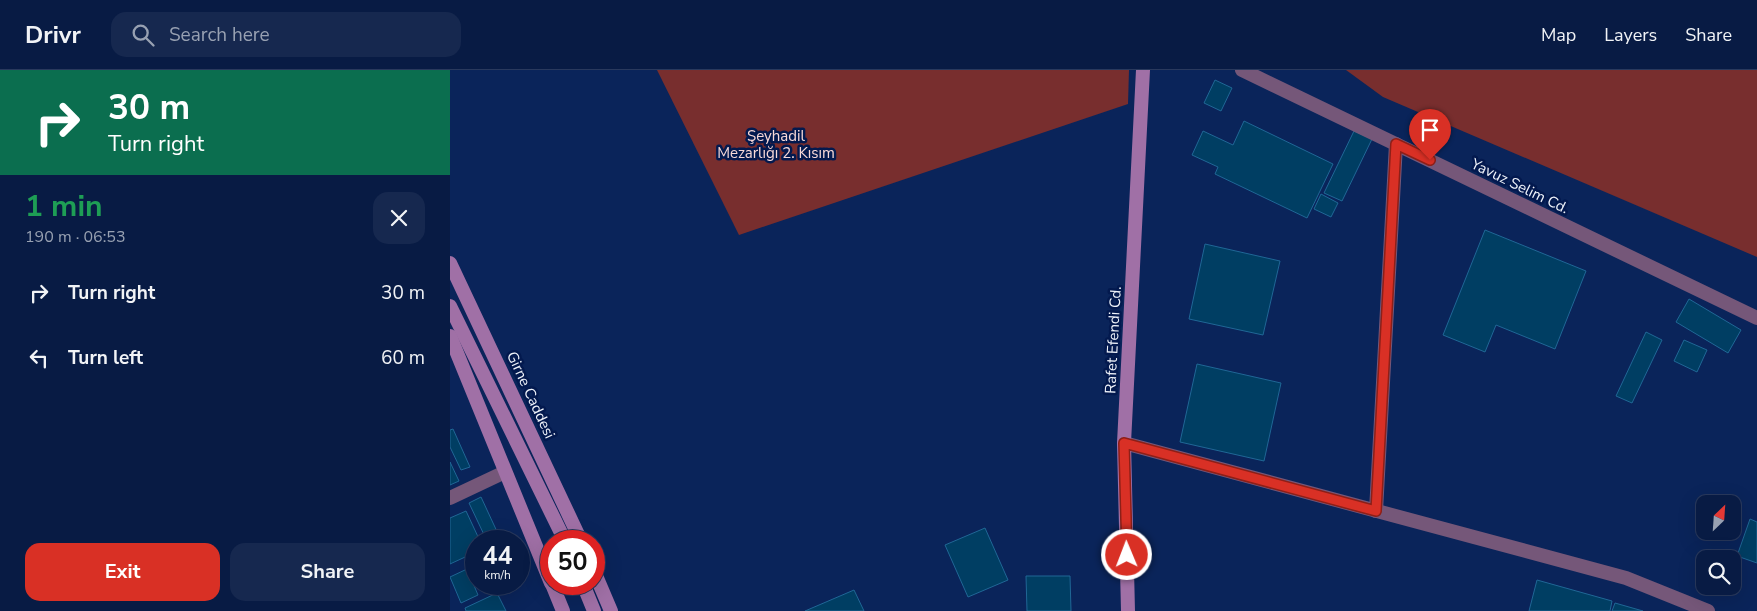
<!DOCTYPE html>
<html lang="en">
<head>
<meta charset="utf-8">
<style>
  body { margin:0; font-family:"Nunito Sans",sans-serif; background:#16284f; color:#f1f3f6; height:100vh; display:flex; flex-direction:column; font-size:19px; white-space:nowrap }
  * { box-sizing:border-box; margin:0 }
  p { font-size:16px; color:#98a1b2 }
  .icon { flex:none; width:28px; height:28px; fill:none; stroke:currentColor; stroke-width:2; stroke-linecap:round; stroke-linejoin:round }
  .map { position:relative; flex:1; overflow:hidden }
  .details { display:flex; flex-direction:column; background:#081b44; width:450px }
  .details>* { flex:none }
  .banner { background:#0b6e4f; color:#fff; overflow:hidden }
  .needle { width:32px; rotate:25deg }
  .tools { position:absolute; left:1246px; top:425px; display:grid; gap:10px }
  .tools a { display:grid; place-items:center; width:45px; height:45px; border-radius:10px; background:#081b44; box-shadow:0 5px 20px #0002,0 0 0 1px #29395d; font-size:25px }
  .speed { position:absolute; left:15px; top:460px; display:flex; gap:10px; font-size:25px; font-weight:700; text-align:center }
  .speed>* { display:grid; place-content:center; width:65px; height:65px; border-radius:50%; background:#081b44; box-shadow:0 5px 20px #0002,0 0 0 1px #29395d; line-height:1 }
  .speed small { font-size:12px; font-weight:400 }
  .speed .limit { border:8px solid #d22; background:#fff; color:#111 }
  .pin { position:absolute; display:grid; place-items:center; width:42px; height:42px; color:#fff; margin:-51px -21px; border-radius:50% 50% 50% 0; rotate:-45deg; box-shadow:0 0 5px #0007 }
  .pin .icon { rotate:45deg }
  .me { position:absolute; width:55px; margin:-28px; rotate:359deg; stroke-linejoin:round; filter:drop-shadow(0 0 4px #0008) }
  .turn { display:flex; align-items:center; gap:18px; height:105px; padding:0 25px; font-size:22px }
  .turn .icon { width:65px; height:65px; stroke-width:2.5 }
  .turn b { display:block; font-size:35px; line-height:42px }
  .round { display:grid; place-items:center; flex:none; width:52px; height:52px; border-radius:15px; background:#16284f }
  .headline { display:flex; align-items:center; justify-content:space-between; height:85px; padding:0 25px }
  h1 { font-size:30px; font-weight:700; line-height:38px; color:#1e9e55 }
  .action { display:flex; gap:10px; margin-top:auto; padding:10px 25px }
  .action a { flex:1; height:58px; border-radius:15px; background:#d93025; color:#fff; font-size:20px; font-weight:700; line-height:58px; text-align:center }
  .action a+a { background:#16284f; color:#f1f3f6 }
  ul { padding:0; list-style:none }
  li { display:flex; align-items:center; gap:15px; height:65px; padding:0 25px }
  li div { flex:1 }
  li b { display:block; font-size:19px }
  li em { font-style:normal }
  header { display:flex; align-items:center; gap:30px; box-sizing:border-box; height:70px; padding:0 25px; background:#081b44; border-bottom:1px solid #29395d }
  header strong { font-size:24px }
  nav { display:flex; gap:28px; margin-inline-start:auto; font-size:18px }
  .search { width:350px; height:45px; background:#16284f; display:flex; align-items:center; gap:12px; box-sizing:border-box; padding:0 18px; border-radius:15px; color:#98a1b2; font-size:19px }
  main { display:flex; flex:1; min-height:0 }
  .map>svg:first-child { display:block }
  .green { fill:#782e2e }
  .building { fill:#003e63; stroke:#206796 }
  .lines { fill:none; stroke-linecap:round; stroke-linejoin:round }
  .minor { stroke:#755779; stroke-width:14 }
  .secondary { stroke:#a070a6; stroke-width:14 }
  .route-casing { stroke:#8d1f18; stroke-width:12 }
  .route { stroke:#d93025; stroke-width:9 }
  .labels { text-anchor:middle; stroke-width:5; stroke-linejoin:round; paint-order:stroke }
  .park-label { font-size:15px; fill:#f9dad8; stroke:#03194e }
  .street-label { font-size:15px; fill:#f0f4fb; stroke:#03194e }
</style>
</head>
<body>
<header>
<strong>Drivr</strong>
<div class="search"><svg class="icon" aria-label="search" viewBox="0 0 24 24"><circle cx="10" cy="10" r="6"/><path d="M15 15l6 6"/></svg>Search here</div>
<nav><a>Map</a><a>Layers</a><a>Share</a></nav>
</header>
<main>
<section class="details">
<div class="banner">
<div class="turn"><svg class="icon" aria-label="right" viewBox="0 0 24 24"><path d="M7 20v-9h11M14 6l5 5-5 5"/></svg><div><b>30 m</b>Turn right</div></div>
</div>
<div class="headline"><div><h1>1 min</h1><p>190 m · 06:53</p></div><a class="round"><svg class="icon" aria-label="close" viewBox="0 0 24 24"><path d="M6 6l12 12M18 6L6 18"/></svg></a></div>
<ul>
<li><svg class="icon" aria-label="right" viewBox="0 0 24 24"><path d="M7 20v-9h11M14 6l5 5-5 5"/></svg><div><b>Turn right</b></div><em>30 m</em></li>
<li><svg class="icon" aria-label="left" viewBox="0 0 24 24"><path d="M17 20v-9H6M10 6l-5 5 5 5"/></svg><div><b>Turn left</b></div><em>60 m</em></li>
</ul>
<div class="action"><a>Exit</a><a>Share</a></div>
</section>
<div class="map">
<svg width="1307" height="541" viewBox="0 0 1307 541">
  <rect width="100%" height="100%" fill="#0a245a"/>
  <g class="green">
    <path d="M 207,0 L 679,0 L 678,34 L 289,165 Z"/>
    <path d="M 896,0 L 1307,0 L 1307,187 L 933,27 Z"/>
  </g>
  <g class="building">
    <path d="M 765,10 L 782,18 L 771,41 L 754,33 Z"/>
    <path d="M 794,51 L 883,94 L 857,148 L 765,104 L 768,97 L 742,85 L 753,61 L 783,75 Z"/>
    <path d="M 904,61 L 922,69 L 892,131 L 874,123 Z"/>
    <path d="M 871,124 L 888,133 L 881,147 L 864,139 Z"/>
    <path d="M 1035,160 L 1136,201 L 1105,279 L 1046,255 L 1035,282 L 993,265 Z"/>
    <path d="M 755,174 L 830,191 L 813,265 L 739,249 Z"/>
    <path d="M 1239,229 L 1291,260 L 1278,283 L 1226,252 Z"/>
    <path d="M 1196,262 L 1212,270 L 1182,333 L 1166,326 Z"/>
    <path d="M 1234,270 L 1257,280 L 1247,302 L 1224,291 Z"/>
    <path d="M 747,294 L 831,313 L 814,391 L 730,372 Z"/>
    <path d="M 3,359 L 20,397 L 11,400 L 0,377 L 0,360 Z"/>
    <path d="M 0,392 L 9,411 L 0,415 Z"/>
    <path d="M 31,427 L 50,468 L 43,471 L 37,471 L 19,433 Z"/>
    <path d="M 16,441 L 30,471 L 26,471 L 26,482 L 0,494 L 0,448 Z"/>
    <path d="M 1300,449 L 1307,452 L 1307,493 L 1287,486 Z"/>
    <path d="M 535,458 L 558,510 L 518,527 L 495,475 Z"/>
    <path d="M 17,499 L 28,525 L 11,533 L 0,507 Z"/>
    <path d="M 576,506 L 620,506 L 621,541 L 577,541 Z"/>
    <path d="M 1087,510 L 1162,531 L 1160,541 L 1079,541 Z"/>
    <path d="M 404,520 L 414,541 L 355,541 Z"/>
    <path d="M 47,523 L 56,541 L 16,541 L 15,538 Z"/>
    <path d="M 1165,533 L 1193,541 L 1162,541 Z"/>
  </g>
  <g class="lines">
    <g class="minor">
      <path d="M 792,0 L 1307,248"/>
      <path d="M 674,373 L 1176,508 L 1258,541"/>
      <path d="M 0,428 L 55,402"/>
      <path d="M 926,441 L 946,74"/>
    </g>
    <g class="secondary">
      <path d="M 0,193 L 131,471"/>
      <path d="M 0,236 L 115,471"/>
      <path d="M 0,266 L 101,513"/>
      <path d="M 144,501 L 161,541"/>
      <path d="M 102,514 L 113,541"/>
      <path d="M 133,514 L 144,541"/>
      <path d="M 678,541 L 674,373 L 693,0"/>
    </g>
  </g>
  <g class="lines">
    <g class="route-casing">
      <path id="route" d="M 677,485 L 674,373 L 926,441 L 946,74 L 980,90"/>
    </g>
    <use href="#route" class="route"/>
  </g>
  <g class="labels">
    <g class="park-label">
      <text x="326" y="71">Şeyhadil<tspan x="326" dy="17">Mezarlığı 2. Kısım</tspan></text>
    </g>
    <g class="street-label">
      <text transform="translate(1070 116) rotate(26)" y="5">Yavuz Selim Cd.</text>
      <text transform="translate(663 270) rotate(-87)" y="5">Rafet Efendi Cd.</text>
      <text transform="translate(81 325) rotate(65)" y="5">Girne Caddesi</text>
    </g>
  </g>
</svg>
<div class="tools">
<a><svg class="needle" viewBox="-14 -14 28 28"><path d="M0-13l5 13h-10z" fill="#e53935"/><path d="M0 13l5-13h-10z" fill="#98a1b2"/></svg></a>
<a><svg class="icon" aria-label="search" viewBox="0 0 24 24"><circle cx="10" cy="10" r="6"/><path d="M15 15l6 6"/></svg></a>
</div>
<div class="speed"><div>44<small>km/h</small></div><div class="limit">50</div></div>
<div class="pin" style="left:980px;top:90px;background:#d93025"><svg class="icon" aria-label="arrive" viewBox="0 0 24 24"><path d="M6 21V4h12l-3 4 3 4H6"/></svg></div>
<svg class="me" style="left:677px;top:485px" viewBox="-20 -20 40 40"><circle r="17" fill="#d93025" stroke="#fff" stroke-width="3"/><path d="M0-11L8 9 0 5-8 9z" fill="#fff"/></svg>
</div>
</main>
</body>
</html>
